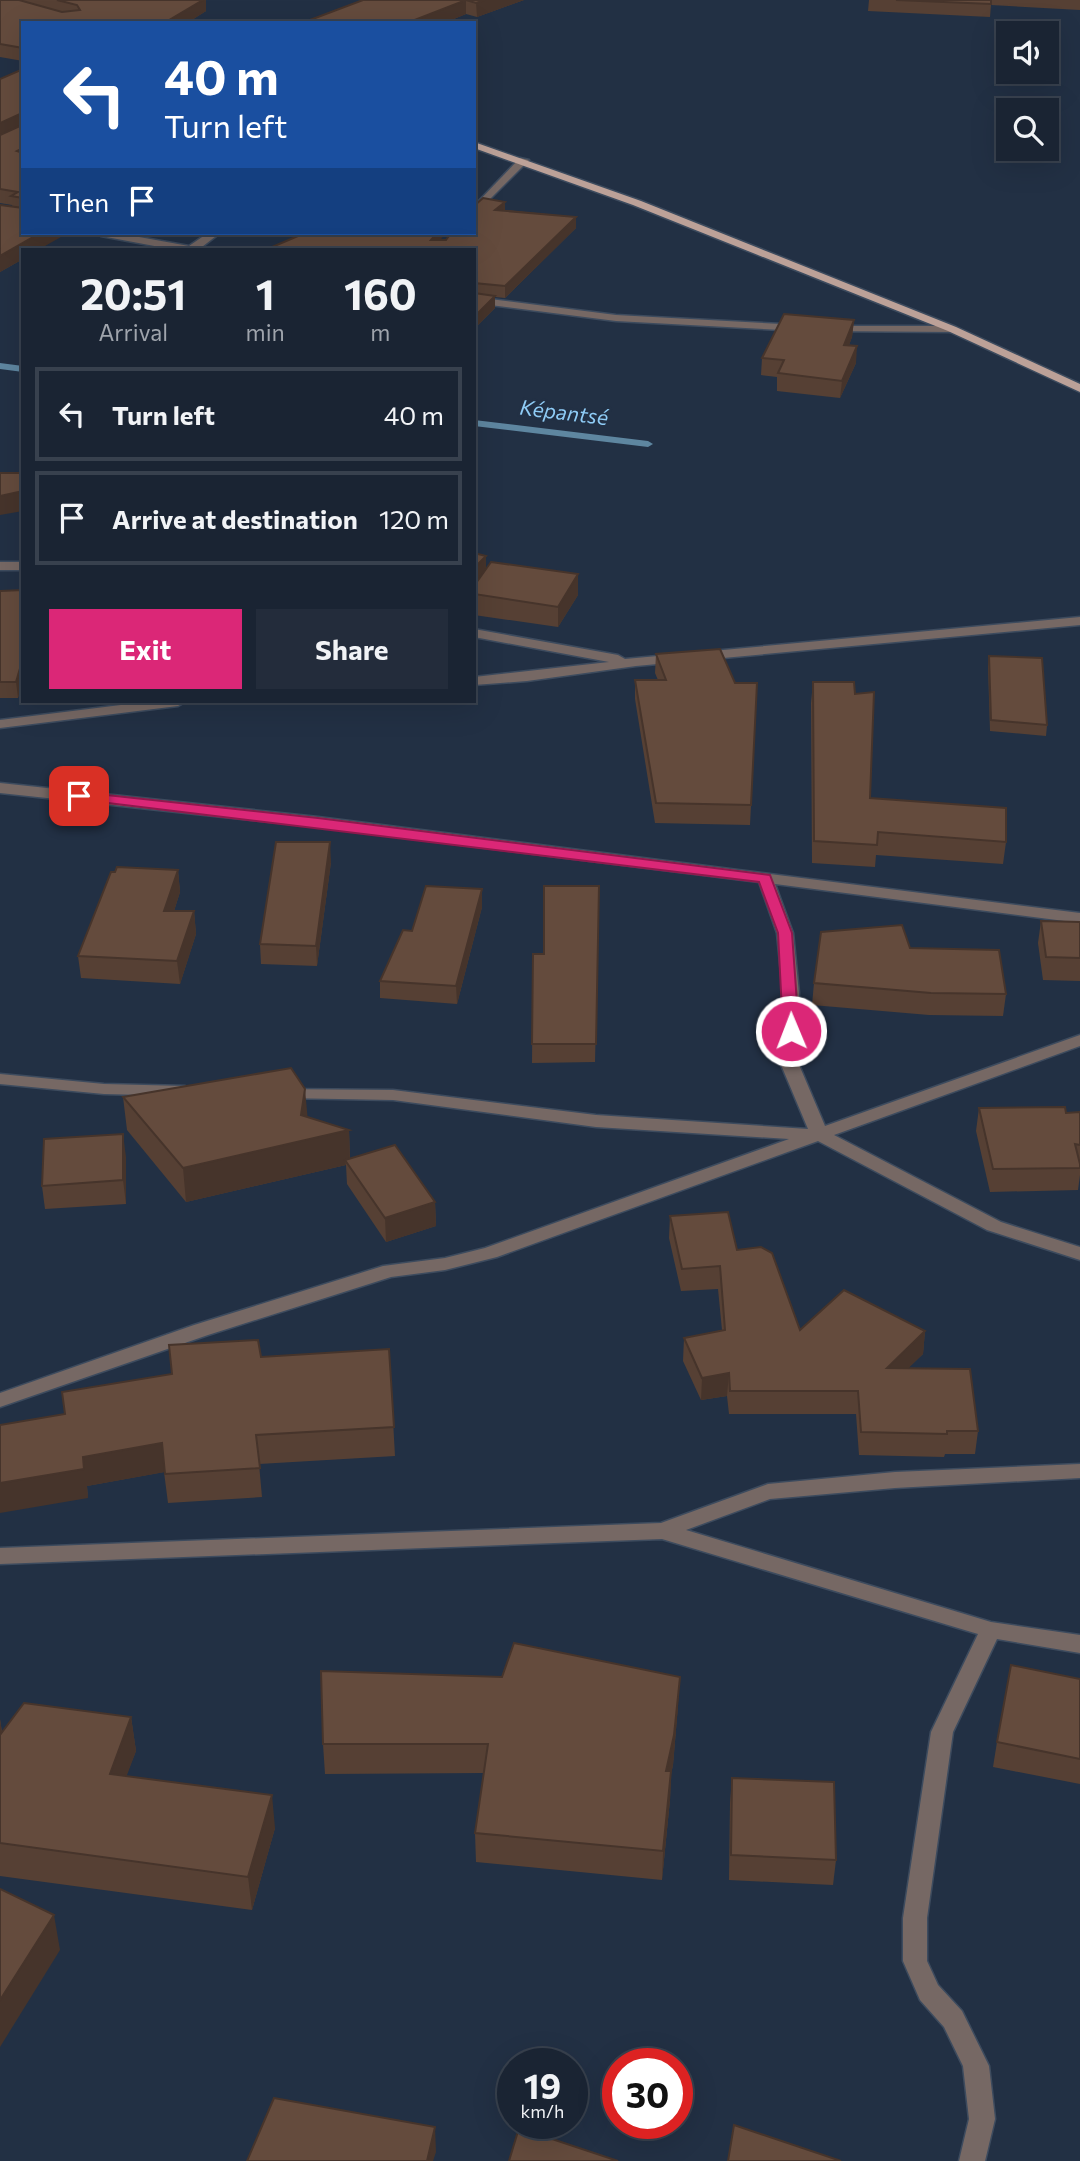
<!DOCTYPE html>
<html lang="en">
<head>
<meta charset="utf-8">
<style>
  body { margin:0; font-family:Commissioner,sans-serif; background:#232c3b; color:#f1f3f6; height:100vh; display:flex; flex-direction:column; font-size:26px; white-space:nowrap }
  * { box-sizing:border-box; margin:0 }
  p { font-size:23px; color:#9fa4ac }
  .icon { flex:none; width:38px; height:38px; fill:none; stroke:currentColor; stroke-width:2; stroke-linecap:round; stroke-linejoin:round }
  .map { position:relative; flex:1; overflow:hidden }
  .sheet { position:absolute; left:21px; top:248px; width:455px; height:455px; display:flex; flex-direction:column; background:#1a2433; border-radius:0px; box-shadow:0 7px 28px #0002,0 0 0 2px #38414e }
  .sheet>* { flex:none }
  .top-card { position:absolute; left:21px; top:21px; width:455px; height:214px; border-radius:0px; box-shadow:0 7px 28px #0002,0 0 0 2px #38414e; background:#1a4fa0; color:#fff; overflow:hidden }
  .buttons { position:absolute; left:996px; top:21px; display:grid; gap:14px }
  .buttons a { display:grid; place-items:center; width:63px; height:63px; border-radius:0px; background:#1a2433; box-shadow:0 7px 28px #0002,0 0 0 2px #38414e; font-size:35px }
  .speed { position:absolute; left:497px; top:2048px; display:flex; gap:14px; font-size:35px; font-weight:700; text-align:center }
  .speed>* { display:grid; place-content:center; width:91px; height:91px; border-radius:50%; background:#1a2433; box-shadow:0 7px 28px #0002,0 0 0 2px #38414e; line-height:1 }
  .speed small { font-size:18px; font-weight:400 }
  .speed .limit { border:10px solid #d22; background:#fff; color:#111 }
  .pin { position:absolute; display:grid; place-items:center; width:60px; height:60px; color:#fff; margin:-30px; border-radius:14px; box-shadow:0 4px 10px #0006 }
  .me { position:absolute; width:77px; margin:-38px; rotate:359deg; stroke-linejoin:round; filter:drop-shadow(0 0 5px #0008) }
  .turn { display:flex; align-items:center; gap:24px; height:147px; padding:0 28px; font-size:32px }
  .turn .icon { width:91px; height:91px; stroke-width:2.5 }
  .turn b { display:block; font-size:49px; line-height:60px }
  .then { display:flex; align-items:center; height:66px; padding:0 28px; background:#0003; gap:14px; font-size:26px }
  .eta { display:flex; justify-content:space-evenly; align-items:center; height:119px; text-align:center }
  .eta b { font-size:42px; font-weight:700; line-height:49px }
  .primary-button { display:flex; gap:14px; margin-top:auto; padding:14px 28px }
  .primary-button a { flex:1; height:80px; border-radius:0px; background:#db2777; color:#fff; font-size:28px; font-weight:700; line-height:80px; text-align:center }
  .primary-button a+a { background:#232c3b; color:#f1f3f6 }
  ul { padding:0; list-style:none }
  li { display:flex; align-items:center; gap:21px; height:94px; margin:0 14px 10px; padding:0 14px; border:4px solid #38414e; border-radius:0px }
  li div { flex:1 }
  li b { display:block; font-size:26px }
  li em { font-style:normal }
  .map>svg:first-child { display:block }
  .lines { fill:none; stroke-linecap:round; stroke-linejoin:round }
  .stream { fill:#5e86a0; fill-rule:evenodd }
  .minor-casing { stroke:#3d4b5e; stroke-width:3 }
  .major-casing { stroke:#3d4b5e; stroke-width:3 }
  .minor { fill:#766864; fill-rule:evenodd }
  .major { fill:#bca198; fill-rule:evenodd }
  .wall { fill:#564034 }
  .shaded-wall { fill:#46342b }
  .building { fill:#644b3d; stroke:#46342b; stroke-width:2 }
  .route { fill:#db2777; stroke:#8e194d; stroke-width:2 }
  .labels { text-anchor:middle; stroke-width:5; stroke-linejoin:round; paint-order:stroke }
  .far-water-label { font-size:21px; font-style:italic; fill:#8fccf6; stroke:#223044 }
</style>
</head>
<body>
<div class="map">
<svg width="1080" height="2161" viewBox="0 0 1080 2161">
  <rect width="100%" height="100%" fill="#223044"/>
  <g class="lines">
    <g class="stream">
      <path d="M 0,363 L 23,366 L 23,372 L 0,369 Z"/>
      <path d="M 474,420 L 648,441 L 653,444 L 648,447 L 474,426 Z"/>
    </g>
    <g class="minor-casing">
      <g id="minor">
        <path d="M 520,158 L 529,160 L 474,215 L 474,206 Z"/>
        <path d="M 96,233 L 117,233 L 189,246 L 208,233 L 220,233 L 198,250 L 176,250 L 101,236 Z"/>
        <path d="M 474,297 L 616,315 L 801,325 L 807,328 L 801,331 L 616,321 L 474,303 Z"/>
        <path d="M 829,326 L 952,326 L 958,329 L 952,332 L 825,331 L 823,329 Z"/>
        <rect x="0" y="562" width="23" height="8"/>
        <path d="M 1080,617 L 1080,625 L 636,666 L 527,681 L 474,685 L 474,677 L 609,662 L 474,637 L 474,629 L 618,655 L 625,659 Z"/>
        <path d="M 145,702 L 185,702 L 178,706 L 0,728 L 0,720 Z"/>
        <path d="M 0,783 L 318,817 L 1080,913 L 1080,923 L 775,884 L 793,933 L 799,993 L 797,1060 L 825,1126 L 1080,1035 L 1080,1046 L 834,1135 L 1001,1222 L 1080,1247 L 1080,1260 L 987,1230 L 818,1141 L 497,1257 L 445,1270 L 391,1277 L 208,1335 L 0,1407 L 0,1393 L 194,1325 L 383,1266 L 445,1258 L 485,1248 L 789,1139 L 596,1127 L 393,1100 L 283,1098 L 277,1097 L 274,1093 L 277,1089 L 393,1090 L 596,1115 L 808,1129 L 779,1060 L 783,993 L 777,933 L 759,882 L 318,827 L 0,793 Z"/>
        <path d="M 0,1074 L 104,1084 L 185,1086 L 194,1091 L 185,1096 L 104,1094 L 0,1084 Z"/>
        <path d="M 1080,1464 L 1080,1478 L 895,1488 L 770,1499 L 686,1530 L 991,1622 L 1080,1635 L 1080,1653 L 997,1639 L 953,1732 L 927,1918 L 927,1961 L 938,1985 L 962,2011 L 989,2066 L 995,2119 L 985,2161 L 959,2161 L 969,2119 L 963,2066 L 944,2027 L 920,2000 L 903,1961 L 903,1918 L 931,1732 L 978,1634 L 662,1539 L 0,1564 L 0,1548 L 661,1523 L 768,1484 L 895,1472 Z"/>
      </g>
    </g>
    <g class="major-casing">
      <path id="major" d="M 474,142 L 641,201 L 956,327 L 1080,384 L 1080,392 L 948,331 L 633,205 L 474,148 Z"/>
    </g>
    <use href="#minor" class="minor"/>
    <use href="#major" class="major"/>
  </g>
  <g class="wall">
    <path d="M 0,0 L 206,0 L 206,11 L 187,23 L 23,23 L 23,61 L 0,57 Z"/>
    <path d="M 363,0 L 524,0 L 477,17 L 466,14 L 444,23 L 302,23 Z"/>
    <path d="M 869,0 L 1080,0 L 1080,10 L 991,5 L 990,17 L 868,11 Z"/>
    <path d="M 23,69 L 23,259 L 0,272 L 0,205 L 13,207 L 12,205 L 0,203 L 0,79 Z"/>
    <path d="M 505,202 L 505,210 L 576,217 L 576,228 L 505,298 L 495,297 L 495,308 L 474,329 L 474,250 L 440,240 L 446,240 Z"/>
    <path d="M 854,320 L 852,337 L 849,345 L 856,363 L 840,398 L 777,391 L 777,377 L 761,375 L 762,358 Z"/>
    <path d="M 474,553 L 486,569 L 578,595 L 558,627 L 474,615 Z"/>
    <path d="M 23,590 L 23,679 L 18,698 L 0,698 L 0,591 Z"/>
    <path d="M 656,654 L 735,683 L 757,683 L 750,825 L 655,823 L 635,699 L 635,680 L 658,680 L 655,673 Z"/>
    <path d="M 989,656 L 1047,725 L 1046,736 L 990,731 L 988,667 Z"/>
    <path d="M 813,682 L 870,798 L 1006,842 L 1003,864 L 876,855 L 875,867 L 812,863 L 811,703 Z"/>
    <path d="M 331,862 L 317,966 L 261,964 L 260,944 Z"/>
    <path d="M 178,870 L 180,892 L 174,911 L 194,911 L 196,934 L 180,984 L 81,978 L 78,956 Z"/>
    <path d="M 599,886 L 595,1062 L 532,1063 L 533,954 L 544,954 Z"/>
    <path d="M 482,889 L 482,907 L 457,1004 L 380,998 L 380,981 L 412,931 Z"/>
    <path d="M 1041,921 L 1080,922 L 1080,981 L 1043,980 L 1038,943 Z"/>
    <path d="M 910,948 L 1006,994 L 1003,1016 L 929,1015 L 812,1005 L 814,983 Z"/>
    <path d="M 123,1097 L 307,1117 L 349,1130 L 350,1159 L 435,1202 L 436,1226 L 386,1242 L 347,1184 L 346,1165 L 186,1202 L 127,1130 Z"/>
    <path d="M 979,1108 L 1066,1113 L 1080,1112 L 1080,1175 L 1078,1190 L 990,1192 L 976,1131 Z"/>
    <path d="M 126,1157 L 126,1204 L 45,1209 L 42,1186 Z"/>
    <path d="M 670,1216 L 737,1250 L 800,1330 L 925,1331 L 923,1354 L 908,1368 L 978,1431 L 975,1454 L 945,1454 L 944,1457 L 859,1455 L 856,1414 L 729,1414 L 727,1396 L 701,1400 L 683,1361 L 684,1338 L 722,1330 L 718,1289 L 681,1291 L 669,1238 Z"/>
    <path d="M 389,1349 L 395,1456 L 259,1464 L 262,1497 L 168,1503 L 164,1472 L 87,1486 L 88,1498 L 65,1414 L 172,1374 L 261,1357 Z"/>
    <path d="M 1080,1679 L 1080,1784 L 993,1767 L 997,1742 Z"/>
    <path d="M 678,1706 L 673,1765 L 671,1774 L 670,1800 L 662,1880 L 476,1862 L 475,1833 L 484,1773 L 325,1774 L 323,1744 Z"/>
    <path d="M 131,1717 L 136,1751 L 126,1776 L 275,1828 L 252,1910 L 0,1876 L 0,1719 L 2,1732 Z"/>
    <path d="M 732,1778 L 836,1860 L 833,1885 L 729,1880 L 730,1803 Z"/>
  </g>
  <g class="shaded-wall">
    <path d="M 203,0 L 206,0 L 206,11 L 187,23 L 164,23 Z"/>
    <path d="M 466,0 L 466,14 L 444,23 L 407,23 Z"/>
    <path d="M 485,0 L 524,0 L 477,17 L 476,3 Z"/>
    <path d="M 22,113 L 23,128 L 0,138 L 0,123 Z"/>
    <path d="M 505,202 L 505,213 L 495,210 Z"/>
    <path d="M 576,217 L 576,228 L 505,298 L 505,286 Z"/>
    <path d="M 40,233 L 68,233 L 38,250 L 23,250 L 23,259 L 0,272 L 0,256 Z"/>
    <path d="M 437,233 L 446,233 L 432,250 L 431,240 Z"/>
    <path d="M 495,296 L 495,308 L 474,329 L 474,317 Z"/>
    <path d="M 854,320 L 852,337 L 843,362 L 844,345 Z"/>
    <path d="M 857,346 L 856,363 L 840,398 L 842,381 Z"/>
    <path d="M 23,491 L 23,511 L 0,515 L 0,496 Z"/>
    <path d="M 486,556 L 486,575 L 474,588 L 474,568 Z"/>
    <path d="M 578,574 L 578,595 L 558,627 L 558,607 Z"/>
    <path d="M 22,658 L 23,679 L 18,698 L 16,682 Z"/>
    <path d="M 330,842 L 331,862 L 317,966 L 316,946 Z"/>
    <path d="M 178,870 L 180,892 L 167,933 L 164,911 Z"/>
    <path d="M 482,889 L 482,907 L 457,1004 L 456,986 Z"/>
    <path d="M 194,911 L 196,934 L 180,984 L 177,961 Z"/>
    <path d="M 305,1089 L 308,1122 L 349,1130 L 350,1163 L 345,1160 L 346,1165 L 186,1202 L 183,1168 L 301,1115 Z"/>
    <path d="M 123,1134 L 126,1157 L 126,1204 L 123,1180 Z"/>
    <path d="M 435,1202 L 436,1226 L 386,1242 L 385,1218 Z"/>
    <path d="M 925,1331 L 923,1354 L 885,1391 L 887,1368 Z"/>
    <path d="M 729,1373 L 727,1396 L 701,1400 L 702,1378 Z"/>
    <path d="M 162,1443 L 165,1472 L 87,1486 L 88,1498 L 0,1513 L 0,1483 L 83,1457 Z"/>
    <path d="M 680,1677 L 678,1706 L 673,1765 L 671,1774 L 670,1800 L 662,1880 L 666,1771 Z"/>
    <path d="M 131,1717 L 136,1751 L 115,1807 L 110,1774 Z"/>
    <path d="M 0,1719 L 2,1733 L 0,1735 Z"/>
    <path d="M 272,1795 L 275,1828 L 252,1910 L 248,1877 Z"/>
    <path d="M 54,1915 L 60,1950 L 0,2047 L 0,2000 Z"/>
    <path d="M 435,2127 L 436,2152 L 433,2161 L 427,2161 Z"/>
  </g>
  <g class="building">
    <path d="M 0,0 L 19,0 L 62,12 L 80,10 L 77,5 L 57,0 L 203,0 L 164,23 L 23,23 L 23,48 L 0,44 Z"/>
    <path d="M 363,0 L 485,0 L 476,3 L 466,0 L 407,23 L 302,23 Z"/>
    <path d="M 896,0 L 991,0 L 991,4 Z"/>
    <path d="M 23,69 L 23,148 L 17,151 L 23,153 L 23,198 L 11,196 L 18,192 L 0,189 L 0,135 L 22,125 L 22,113 L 0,123 L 0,79 Z"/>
    <path d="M 483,198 L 505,202 L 495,210 L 576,217 L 505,286 L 474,283 L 474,250 L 265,250 L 305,233 L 341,233 L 349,234 L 351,233 L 437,233 L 431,240 L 446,240 L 451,233 L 474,233 L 474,206 Z"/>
    <path d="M 0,205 L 23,208 L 23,233 L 40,233 L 0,256 Z"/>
    <path d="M 474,293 L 495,296 L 474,317 Z"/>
    <path d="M 784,314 L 854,320 L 844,345 L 857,346 L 842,381 L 778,373 L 784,360 L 762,358 Z"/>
    <path d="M 0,473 L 23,473 L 23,491 L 0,496 Z"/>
    <path d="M 474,553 L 486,556 L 474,568 Z"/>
    <path d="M 491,562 L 578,574 L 558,607 L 474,594 L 474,586 Z"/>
    <path d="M 23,590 L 23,658 L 16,682 L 0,682 L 0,591 Z"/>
    <path d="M 720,649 L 735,683 L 757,683 L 751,805 L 656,803 L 635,680 L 666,680 L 656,654 Z"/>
    <path d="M 989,656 L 1042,658 L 1047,725 L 991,720 Z"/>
    <path d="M 813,682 L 854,682 L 855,694 L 874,692 L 870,798 L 1006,808 L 1006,842 L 878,832 L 877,845 L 814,841 Z"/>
    <path d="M 276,842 L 330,842 L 316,946 L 260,944 Z"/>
    <path d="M 117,867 L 178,870 L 164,911 L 194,911 L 177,961 L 78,956 L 111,872 L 115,872 Z"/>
    <path d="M 426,886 L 482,889 L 456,986 L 380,981 L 403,930 L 412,931 Z"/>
    <path d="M 544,886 L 599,886 L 596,1044 L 532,1044 L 533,954 L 544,954 Z"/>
    <path d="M 1041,921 L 1080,922 L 1080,958 L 1046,957 Z"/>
    <path d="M 902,925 L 910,948 L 999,950 L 1006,994 L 931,993 L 814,983 L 821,932 Z"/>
    <path d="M 291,1068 L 305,1089 L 301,1115 L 349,1130 L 183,1168 L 123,1097 Z"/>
    <path d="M 1065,1107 L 1066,1113 L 1080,1112 L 1080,1145 L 1075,1144 L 1080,1164 L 1080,1168 L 993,1169 L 979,1108 Z"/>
    <path d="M 123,1134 L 123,1180 L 42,1186 L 44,1139 Z"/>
    <path d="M 395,1145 L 435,1202 L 385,1218 L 345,1160 Z"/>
    <path d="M 728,1212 L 737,1250 L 761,1247 L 772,1253 L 800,1330 L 844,1290 L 925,1331 L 887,1368 L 970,1369 L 978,1431 L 947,1431 L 947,1434 L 861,1432 L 858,1391 L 730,1391 L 729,1373 L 702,1378 L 684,1338 L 725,1330 L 720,1266 L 682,1269 L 670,1216 Z"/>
    <path d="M 258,1340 L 261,1357 L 389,1349 L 394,1427 L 256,1435 L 260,1468 L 165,1474 L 162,1443 L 83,1457 L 84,1469 L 0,1483 L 0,1425 L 65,1414 L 62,1392 L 172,1374 L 169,1345 Z"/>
    <path d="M 514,1643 L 680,1677 L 674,1735 L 666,1771 L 671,1771 L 663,1851 L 475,1833 L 488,1744 L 323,1744 L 321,1671 L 502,1677 Z"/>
    <path d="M 1011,1665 L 1080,1679 L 1080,1759 L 997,1742 Z"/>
    <path d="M 24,1703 L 131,1717 L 110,1774 L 272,1795 L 248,1877 L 0,1843 L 0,1735 Z"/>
    <path d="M 732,1778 L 834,1782 L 836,1860 L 731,1855 Z"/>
    <path d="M 0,1889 L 54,1915 L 0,2000 Z"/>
    <path d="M 274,2098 L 435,2127 L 427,2161 L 247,2161 Z"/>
    <path d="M 734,2125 L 841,2161 L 728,2161 Z"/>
    <path d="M 519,2128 L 618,2161 L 509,2161 Z"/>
  </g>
  <path class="route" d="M 79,792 L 318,818 L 770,875 L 792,933 L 799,1031 L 791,1036 L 783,1031 L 778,933 L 759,882 L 75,799 L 75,793 Z"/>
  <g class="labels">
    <g class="far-water-label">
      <text transform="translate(564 413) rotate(7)" y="7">Képantsé</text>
    </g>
  </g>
</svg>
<div class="buttons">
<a><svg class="icon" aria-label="sound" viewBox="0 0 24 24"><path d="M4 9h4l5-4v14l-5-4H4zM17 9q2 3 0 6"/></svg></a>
<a><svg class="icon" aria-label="search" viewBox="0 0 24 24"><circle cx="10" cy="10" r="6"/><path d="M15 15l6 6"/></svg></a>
</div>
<div class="speed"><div>19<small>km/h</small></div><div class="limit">30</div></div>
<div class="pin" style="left:79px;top:796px;background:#d93025"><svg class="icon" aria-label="arrive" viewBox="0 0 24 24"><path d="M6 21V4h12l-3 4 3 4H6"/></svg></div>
<svg class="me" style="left:791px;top:1031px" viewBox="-20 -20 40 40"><circle r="17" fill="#db2777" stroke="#fff" stroke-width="3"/><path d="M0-11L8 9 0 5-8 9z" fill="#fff"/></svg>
<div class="top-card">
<div class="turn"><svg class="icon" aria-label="left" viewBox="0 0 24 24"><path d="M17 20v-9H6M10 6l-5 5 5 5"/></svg><div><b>40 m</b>Turn left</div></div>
<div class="then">Then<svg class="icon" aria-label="arrive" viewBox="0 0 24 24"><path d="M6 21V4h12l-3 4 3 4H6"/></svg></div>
</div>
<section class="sheet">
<div class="eta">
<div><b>20:51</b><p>Arrival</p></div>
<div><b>1</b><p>min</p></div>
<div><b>160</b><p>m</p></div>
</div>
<ul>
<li><svg class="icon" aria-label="left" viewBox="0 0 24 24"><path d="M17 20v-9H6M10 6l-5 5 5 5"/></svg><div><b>Turn left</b></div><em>40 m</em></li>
<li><svg class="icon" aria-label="arrive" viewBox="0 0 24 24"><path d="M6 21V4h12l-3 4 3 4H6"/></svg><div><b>Arrive at destination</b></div><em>120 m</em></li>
</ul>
<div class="primary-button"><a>Exit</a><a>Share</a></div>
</section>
</div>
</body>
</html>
